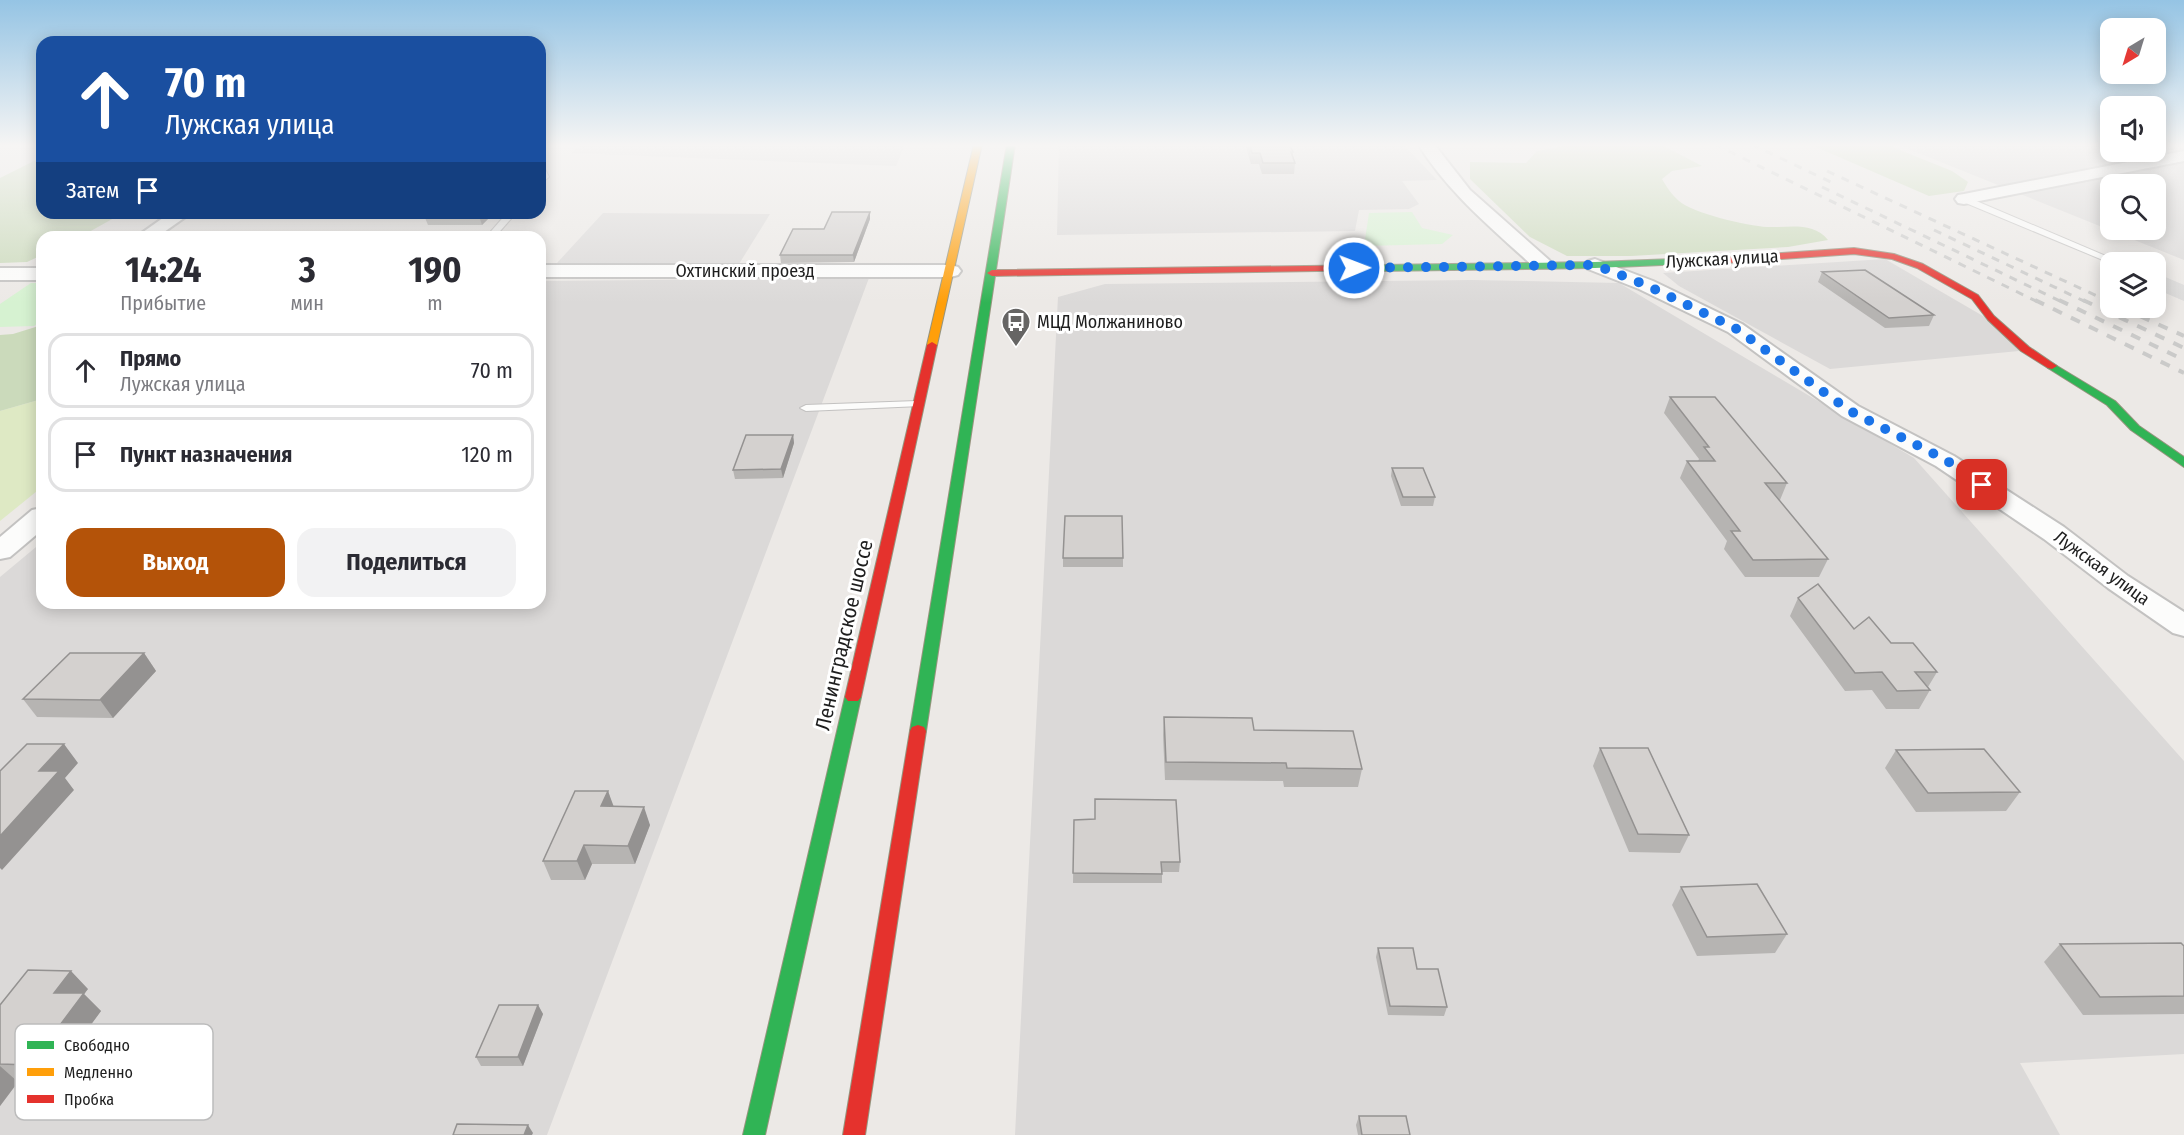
<!DOCTYPE html>
<html lang="ru">
<head>
<meta charset="utf-8">
<style>
  body { margin:0; font-family:"Fira Sans Condensed",sans-serif; background:#f2f2f3; color:#2b2b33; height:100vh; display:flex; flex-direction:column; font-size:22px; white-space:nowrap }
  * { box-sizing:border-box; margin:0 }
  p { font-size:20px; color:#7c7c81 }
  .icon { flex:none; width:33px; height:33px; fill:none; stroke:currentColor; stroke-width:2; stroke-linecap:round; stroke-linejoin:round }
  .map { position:relative; flex:1; overflow:hidden }
  .drawer { position:absolute; left:36px; top:231px; width:510px; height:378px; display:flex; flex-direction:column; background:#fff; border-radius:18px; box-shadow:0 3px 15px #0003 }
  .drawer>* { flex:none }
  .banner { position:absolute; left:36px; top:36px; width:510px; height:183px; border-radius:18px; box-shadow:0 3px 15px #0003; background:#1a4fa0; color:#fff; overflow:hidden }
  .needle { width:39px; rotate:218deg }
  .controls { position:absolute; left:2100px; top:18px; display:grid; gap:12px }
  .controls a { display:grid; place-items:center; width:66px; height:66px; border-radius:12px; background:#fff; box-shadow:0 3px 15px #0003; font-size:30px }
  .pin { position:absolute; display:grid; place-items:center; width:51px; height:51px; color:#fff; margin:-26px; border-radius:12px; box-shadow:0 3px 9px #0006 }
  .me { position:absolute; width:66px; margin:-33px; rotate:89deg; stroke-linejoin:round; filter:drop-shadow(0 0 4px #0008) }
  .turn { display:flex; align-items:center; gap:21px; height:126px; padding:0 30px; font-size:27px }
  .turn .icon { width:78px; height:78px; stroke-width:2.5 }
  .turn b { display:block; font-size:42px; line-height:51px }
  .then { display:flex; align-items:center; height:57px; padding:0 30px; background:#0003; gap:12px; font-size:22px }
  .eta { display:flex; justify-content:space-evenly; align-items:center; height:102px; text-align:center }
  .eta b { font-size:36px; font-weight:700; line-height:42px }
  .primary-button { display:flex; gap:12px; margin-top:auto; padding:12px 30px }
  .primary-button a { flex:1; height:69px; border-radius:18px; background:#b45309; color:#fff; font-size:24px; font-weight:700; line-height:69px; text-align:center }
  .primary-button a+a { background:#f2f2f3; color:#2b2b33 }
  ul { padding:0; list-style:none }
  li { display:flex; align-items:center; gap:18px; height:75px; margin:0 12px 9px; padding:0 18px; border:3px solid #e1e1e2; border-radius:18px }
  li div { flex:1 }
  li b { display:block; font-size:22px }
  li em { font-style:normal }
  .map>svg:first-child { display:block }
  .residential { fill:#dbd9d8; fill-rule:evenodd }
  .grass { fill:#dee9c4 }
  .forest { fill:#cbdabb }
  .park { fill:#d6f2d1 }
  .parking { fill:#dcdbda }
  .lines { fill:none; stroke-linecap:round; stroke-linejoin:round }
  .lane-casing { stroke:#c3c2c1; stroke-width:2 }
  .street-casing { stroke:#c3c2c1; stroke-width:4 }
  .fast-casing { stroke:#96947e; stroke-width:2 }
  .slow-casing { stroke:#96947e; stroke-width:2 }
  .jam-casing { stroke:#96947e; stroke-width:2 }
  .lane { fill:#fcfcfb; fill-rule:evenodd }
  .street { fill:#fcfcfb; fill-rule:evenodd }
  .fast { fill:#30b455; fill-rule:evenodd }
  .slow { fill:#ff9f0a; fill-rule:evenodd }
  .jam { fill:#e5322d; fill-rule:evenodd }
  .rail-far1 { stroke:#cacac9; stroke-width:3; stroke-dasharray:8 8; stroke-linecap:butt }
  .rail { stroke:#cacac9; stroke-width:4; stroke-dasharray:10 10; stroke-linecap:butt }
  .wall { fill:#b6b4b2 }
  .shaded-wall { fill:#949291 }
  .building { fill:#d4d1cf; stroke:#949291; stroke-width:1.5 }
  .route { stroke:#1a73e8; stroke-width:10; stroke-dasharray:0 18 }
  .labels { text-anchor:middle; stroke-width:6; stroke-linejoin:round; paint-order:stroke }
  .far-street-label { font-size:18px; fill:#1e1e1e; stroke:#fff }
  .far-poi-label { font-size:18px; fill:#1e1e1e; stroke:#fff; text-anchor:start }
  .street-label { font-size:21px; fill:#1e1e1e; stroke:#fff }
  .key { fill:#fff; stroke:#bcbcbc; stroke-width:1.5 }
  .key-label { font-size:16px; fill:#1e1e1e }
</style>
</head>
<body>
<div class="map">
<svg width="2184" height="1135" viewBox="0 0 2184 1135">
  <rect width="100%" height="100%" fill="#ece9e6"/>
  <g class="residential">
    <path d="M 582,144 L 905,144 L 896,166 L 571,153 Z"/>
    <path d="M 1059,144 L 1403,144 L 1437,180 L 1402,181 L 1419,204 L 1409,209 L 1359,210 L 1355,231 L 1057,235 Z"/>
    <path d="M 1896,144 L 2110,144 L 2110,152 L 2156,152 L 2156,144 L 2184,152 L 2184,260 ZM 2110,184 L 2156,184 L 2156,230 L 2110,230 Z"/>
    <path d="M 603,213 L 770,214 L 739,264 L 557,263 Z"/>
    <path d="M 1885,259 L 1995,323 L 2019,351 L 1830,369 L 1679,286 L 1663,273 Z"/>
    <path d="M 869,278 L 547,1135 L 0,1135 L 0,577 L 42,542 L 42,603 L 540,603 L 540,281 Z"/>
    <path d="M 1472,280 L 1619,283 L 1914,458 L 2184,761 L 2184,1054 L 2020,1063 L 2060,1135 L 1015,1135 L 1058,297 L 1105,284 Z"/>
  </g>
  <path class="grass" d="M 42,399 L 42,487 L 0,521 L 0,411 Z"/>
  <g class="forest">
    <path d="M 1577,144 L 1660,144 L 1702,166 L 1672,171 L 1662,179 C 1666,186 1672,195 1679,201 C 1692,213 1748,226 1767,227 C 1788,228 1813,221 1828,240 L 1788,247 L 1631,256 L 1567,256 L 1530,237 L 1470,179 L 1470,162 L 1526,163 L 1537,151 Z"/>
    <path d="M 1809,144 L 1885,144 L 1952,171 L 1968,182 L 1964,191 L 1929,196 Z"/>
    <path d="M 42,157 L 42,213 L 123,213 L 80,237 L 42,237 L 42,255 L 27,262 L 0,263 L 0,178 Z"/>
    <path d="M 42,325 L 42,399 L 0,411 L 0,335 L 13,334 Z"/>
  </g>
  <g class="park">
    <path d="M 1412,212 L 1422,228 L 1453,235 L 1442,244 L 1364,246 L 1369,213 Z"/>
    <path d="M 31,283 L 42,283 L 42,320 L 34,326 L 0,327 L 0,304 Z"/>
  </g>
  <path class="parking" d="M 2156,273 L 2184,285 L 2184,301 L 2156,289 Z"/>
  <g class="lines">
    <g class="lane-casing">
      <g id="lane">
        <path d="M 540,165 L 543,165 L 549,177 L 540,184 Z"/>
        <path d="M 1961,197 L 1967,197 L 2120,262 L 2110,263 L 1961,201 Z"/>
        <path d="M 507,213 L 516,213 L 495,237 L 486,237 Z"/>
        <path d="M 917,401 L 923,404 L 921,406 L 806,411 L 800,408 L 806,405 Z"/>
      </g>
    </g>
    <g class="street-casing">
      <g id="street">
        <path d="M 1418,144 L 1434,144 L 1470,190 L 1549,260 L 1552,264 L 1549,268 L 1535,268 C 1493,229 1449,194 1418,144 Z"/>
        <path d="M 2184,151 L 2184,161 L 1964,204 L 1958,203 L 1955,199 L 1958,195 L 1964,194 Z"/>
        <path d="M 170,213 L 191,213 L 157,237 L 136,237 Z"/>
        <path d="M 1595,259 L 1653,281 L 1742,324 L 1858,406 L 1954,456 L 2064,527 L 2128,576 L 2184,612 L 2184,636 L 2173,633 L 2108,588 L 2044,539 L 1936,466 L 1842,416 L 1728,332 L 1639,289 L 1588,269 L 1585,265 L 1588,261 Z"/>
        <path d="M 540,265 L 951,265 L 958,267 L 961,271 L 958,275 L 951,277 L 540,277 Z"/>
        <rect x="0" y="268" width="42" height="12"/>
        <path d="M 42,508 L 42,530 L 10,557 L 0,559 L 0,537 L 32,510 Z"/>
      </g>
    </g>
    <g class="fast-casing">
      <g id="fast">
        <path d="M 1007,144 L 1015,144 L 926,731 L 924,735 L 912,735 L 910,731 Z"/>
        <path d="M 1726,257 L 1729,258 L 1729,262 L 1595,268 L 1378,271 L 1373,268 L 1378,265 L 1595,262 Z"/>
        <path d="M 2052,363 L 2115,401 L 2139,426 L 2184,457 L 2184,467 L 2131,430 L 2107,405 L 2048,368 L 2048,364 Z"/>
        <path d="M 853,692 L 858,693 L 861,697 L 765,1135 L 743,1135 L 845,697 L 848,693 Z"/>
      </g>
    </g>
    <g class="slow-casing">
      <path id="slow" d="M 974,144 L 982,144 L 937,345 L 932,348 L 927,345 Z"/>
    </g>
    <g class="jam-casing">
      <g id="jam">
        <path d="M 1854,248 L 1894,254 L 1923,264 L 1978,295 L 1994,316 L 2029,347 L 2057,366 L 2052,369 L 2048,368 L 2021,351 L 1988,320 L 1972,299 L 1917,268 L 1892,259 L 1854,254 L 1726,263 L 1721,260 L 1726,257 Z"/>
        <path d="M 1378,265 L 1381,266 L 1381,270 L 992,276 L 987,273 L 992,270 Z"/>
        <path d="M 932,342 L 937,345 L 861,697 L 858,701 L 848,701 L 845,697 L 927,345 Z"/>
        <path d="M 918,725 L 924,727 L 926,731 L 865,1135 L 843,1135 L 910,731 L 912,727 Z"/>
      </g>
    </g>
    <use href="#lane" class="lane"/>
    <use href="#street" class="street"/>
    <use href="#fast" class="fast"/>
    <use href="#slow" class="slow"/>
    <use href="#jam" class="jam"/>
    <g class="rail-far1">
      <path d="M 1714,144 L 2038,302"/>
      <path d="M 1751,144 L 1837,185"/>
      <path d="M 1827,171 L 2110,302"/>
      <path d="M 1822,187 L 2062,302"/>
      <path d="M 1934,230 L 2086,302"/>
    </g>
    <g class="rail">
      <path d="M 2035,300 L 2184,373"/>
      <path d="M 2059,300 L 2184,360"/>
      <path d="M 2083,300 L 2184,348"/>
      <path d="M 2106,300 L 2110,302"/>
      <path d="M 2122,308 L 2184,336"/>
    </g>
  </g>
  <g class="wall">
    <path d="M 1245,144 L 1289,144 L 1293,152 L 1293,157 L 1295,163 L 1294,174 L 1262,174 L 1259,164 L 1251,164 Z"/>
    <path d="M 423,213 L 494,213 L 482,225 L 428,225 Z"/>
    <path d="M 870,219 L 854,262 L 781,263 L 780,255 L 824,229 Z"/>
    <path d="M 1822,272 L 1934,315 L 1929,326 L 1885,328 L 1818,282 Z"/>
    <path d="M 1670,397 L 1787,483 L 1780,500 L 1779,500 L 1828,559 L 1819,577 L 1745,577 L 1724,549 L 1727,541 L 1680,478 L 1687,461 L 1698,461 L 1699,459 L 1664,413 Z"/>
    <path d="M 793,435 L 794,443 L 783,478 L 735,479 L 733,470 Z"/>
    <path d="M 1392,468 L 1435,497 L 1433,506 L 1401,506 L 1391,476 Z"/>
    <rect x="1063" y="558" width="60" height="9"/>
    <path d="M 1798,598 L 1854,629 L 1891,643 L 1937,672 L 1928,687 L 1930,690 L 1919,709 L 1886,709 L 1872,690 L 1845,691 L 1790,616 Z"/>
    <path d="M 144,653 L 156,671 L 113,718 L 37,717 L 23,699 Z"/>
    <path d="M 1164,717 L 1254,730 L 1362,769 L 1358,787 L 1284,787 L 1283,781 L 1165,780 L 1163,735 Z"/>
    <path d="M 1600,748 L 1689,835 L 1680,853 L 1629,852 L 1593,766 Z"/>
    <path d="M 1896,750 L 2020,792 L 2006,811 L 1916,812 L 1885,768 Z"/>
    <path d="M 608,791 L 613,807 L 650,825 L 635,864 L 592,864 L 585,880 L 551,880 L 543,861 Z"/>
    <path d="M 1074,820 L 1180,862 L 1179,872 L 1162,872 L 1162,883 L 1073,883 Z"/>
    <path d="M 1681,887 L 1787,934 L 1775,953 L 1697,956 L 1672,905 Z"/>
    <path d="M 2060,944 L 2184,946 L 2184,1014 L 2083,1015 L 2044,962 Z"/>
    <path d="M 1378,948 L 1417,969 L 1447,1007 L 1444,1016 L 1388,1015 L 1376,957 Z"/>
    <path d="M 88,989 L 84,994 L 101,1011 L 48,1083 L 18,1082 L 0,1106 L 0,1005 Z"/>
    <path d="M 538,1005 L 543,1014 L 523,1066 L 481,1066 L 476,1057 Z"/>
    <path d="M 1359,1116 L 1410,1135 L 1358,1135 L 1356,1125 Z"/>
  </g>
  <g class="shaded-wall">
    <path d="M 870,212 L 870,219 L 854,262 L 853,255 Z"/>
    <path d="M 478,213 L 494,213 L 482,225 Z"/>
    <path d="M 793,435 L 794,443 L 783,478 L 781,469 Z"/>
    <path d="M 144,653 L 156,671 L 113,718 L 100,700 Z"/>
    <path d="M 64,744 L 78,763 L 65,778 L 74,790 L 2,870 L 0,868 L 0,836 L 39,771 Z"/>
    <path d="M 608,791 L 615,810 L 601,806 Z"/>
    <path d="M 644,807 L 650,825 L 635,864 L 628,846 Z"/>
    <path d="M 584,845 L 592,864 L 585,880 L 577,861 Z"/>
    <path d="M 71,971 L 88,989 L 84,994 L 101,1011 L 48,1083 L 30,1065 L 54,993 Z"/>
    <path d="M 538,1005 L 543,1014 L 523,1066 L 518,1057 Z"/>
    <path d="M 0,1066 L 18,1082 L 0,1106 Z"/>
    <path d="M 528,1125 L 533,1133 L 532,1135 L 524,1135 Z"/>
  </g>
  <g class="building">
    <path d="M 1249,144 L 1289,144 L 1293,152 L 1291,152 L 1295,163 L 1263,163 L 1260,153 L 1252,153 Z"/>
    <path d="M 832,212 L 870,212 L 853,255 L 780,255 L 793,229 L 824,229 Z"/>
    <path d="M 1865,270 L 1934,315 L 1889,318 L 1822,272 Z"/>
    <path d="M 1670,397 L 1715,397 L 1787,483 L 1765,483 L 1828,559 L 1753,560 L 1731,531 L 1740,531 L 1687,461 L 1715,461 L 1704,447 L 1709,447 Z"/>
    <path d="M 746,435 L 793,435 L 781,469 L 733,470 Z"/>
    <path d="M 1392,468 L 1423,468 L 1435,497 L 1403,497 Z"/>
    <path d="M 1065,516 L 1122,516 L 1123,558 L 1063,558 Z"/>
    <path d="M 1818,584 L 1854,629 L 1869,617 L 1891,643 L 1913,643 L 1937,672 L 1915,672 L 1930,690 L 1897,691 L 1882,672 L 1855,673 L 1798,598 Z"/>
    <path d="M 70,653 L 144,653 L 100,700 L 23,699 Z"/>
    <path d="M 1164,717 L 1252,718 L 1254,730 L 1353,731 L 1362,769 L 1287,768 L 1286,763 L 1166,762 Z"/>
    <path d="M 27,744 L 64,744 L 39,771 L 59,771 L 0,836 L 0,771 Z"/>
    <path d="M 1600,748 L 1648,748 L 1689,835 L 1638,834 Z"/>
    <path d="M 1984,749 L 2020,792 L 1928,793 L 1896,750 Z"/>
    <path d="M 575,791 L 608,791 L 601,806 L 644,807 L 628,846 L 584,845 L 577,861 L 543,861 Z"/>
    <path d="M 1095,799 L 1176,800 L 1180,862 L 1161,862 L 1162,874 L 1073,873 L 1074,820 L 1095,819 Z"/>
    <path d="M 1757,884 L 1787,934 L 1707,937 L 1681,887 Z"/>
    <path d="M 2181,943 L 2184,946 L 2184,996 L 2100,997 L 2060,944 Z"/>
    <path d="M 1378,948 L 1413,948 L 1417,969 L 1438,969 L 1447,1007 L 1390,1006 Z"/>
    <path d="M 28,970 L 71,971 L 54,993 L 84,993 L 30,1065 L 0,1064 L 0,1005 Z"/>
    <path d="M 499,1005 L 538,1005 L 518,1057 L 476,1057 Z"/>
    <path d="M 1359,1116 L 1406,1116 L 1410,1135 L 1362,1135 Z"/>
    <path d="M 457,1124 L 528,1125 L 524,1135 L 453,1135 Z"/>
  </g>
  <linearGradient id="sky" x2="0" y2="1"><stop stop-color="#95c4e4"/><stop offset="0.48" stop-color="#f6f5f4"/><stop offset="1" stop-color="#f6f5f4" stop-opacity="0"/></linearGradient>
  <rect width="2184" height="303" fill="url(#sky)"/>
  <g class="lines">
    <path class="route" d="M 1354,268 L 1595,265 L 1646,285 L 1735,328 L 1850,411 L 1946,460 L 1982,485"/>
  </g>
  <defs>
    <g id="bus-pin" transform="scale(1.5)"><path d="M0 17L-7.5 6A9.5 9.5 0 1 1 7.5 6Z" fill="#666564" stroke="#fff"/><path d="M-5-6H5V4H4V6H2V4H-2V6H-4V4H-5ZM-3.5-4V0h7V-4ZM-3.5 1.2v1.5H-2V1.2ZM2 1.2v1.5H3.5V1.2Z" fill="#fff"/></g>
  </defs>
  <g fill-rule="evenodd">
    <use href="#bus-pin" x="1016" y="322"/>
  </g>
  <g class="labels">
    <g class="far-street-label">
      <text transform="translate(1722 259) rotate(-3)" y="6">Лужская улица</text>
      <text x="745" y="277">Охтинский проезд</text>
      <text transform="translate(2102 568) rotate(36)" y="6">Лужская улица</text>
    </g>
    <g class="far-poi-label">
      <text x="1037" y="328">МЦД Молжаниново</text>
    </g>
    <g class="street-label">
      <text transform="translate(844 635) rotate(-77)" y="7">Ленинградское шоссе</text>
    </g>
  </g>
  <rect x="15" y="1024" width="198" height="96" rx="9" class="key"/>
  <rect x="27" y="1041" width="27" height="8" fill="#30b455"/>
  <rect x="27" y="1068" width="27" height="8" fill="#ff9f0a"/>
  <rect x="27" y="1095" width="27" height="8" fill="#e5322d"/>
  <g class="key-label">
    <text x="64" y="1051">Свободно</text>
    <text x="64" y="1078">Медленно</text>
    <text x="64" y="1105">Пробка</text>
  </g>
</svg>
<div class="controls">
<a><svg class="needle" viewBox="-14 -14 28 28"><path d="M0-13l5 13h-10z" fill="#e53935"/><path d="M0 13l5-13h-10z" fill="#7c7c81"/></svg></a>
<a><svg class="icon" aria-label="sound" viewBox="0 0 24 24"><path d="M4 9h4l5-4v14l-5-4H4zM17 9q2 3 0 6"/></svg></a>
<a><svg class="icon" aria-label="search" viewBox="0 0 24 24"><circle cx="10" cy="10" r="6"/><path d="M15 15l6 6"/></svg></a>
<a><svg class="icon" aria-label="layers" viewBox="0 0 24 24"><path d="M12 4l9 5-9 5-9-5zM3 14l9 5 9-5"/></svg></a>
</div>
<div class="pin" style="left:1982px;top:485px;background:#d93025"><svg class="icon" aria-label="arrive" viewBox="0 0 24 24"><path d="M6 21V4h12l-3 4 3 4H6"/></svg></div>
<svg class="me" style="left:1354px;top:268px" viewBox="-20 -20 40 40"><circle r="17" fill="#1a73e8" stroke="#fff" stroke-width="3"/><path d="M0-11L8 9 0 5-8 9z" fill="#fff"/></svg>
<div class="banner">
<div class="turn"><svg class="icon" aria-label="ahead" viewBox="0 0 24 24"><path d="M12 20V5M6 11l6-6 6 6"/></svg><div><b>70 m</b>Лужская улица</div></div>
<div class="then">Затем<svg class="icon" aria-label="arrive" viewBox="0 0 24 24"><path d="M6 21V4h12l-3 4 3 4H6"/></svg></div>
</div>
<section class="drawer">
<div class="eta">
<div><b>14:24</b><p>Прибытие</p></div>
<div><b>3</b><p>мин</p></div>
<div><b>190</b><p>m</p></div>
</div>
<ul>
<li><svg class="icon" aria-label="ahead" viewBox="0 0 24 24"><path d="M12 20V5M6 11l6-6 6 6"/></svg><div><b>Прямо</b><p>Лужская улица</p></div><em>70 m</em></li>
<li><svg class="icon" aria-label="arrive" viewBox="0 0 24 24"><path d="M6 21V4h12l-3 4 3 4H6"/></svg><div><b>Пункт назначения</b></div><em>120 m</em></li>
</ul>
<div class="primary-button"><a>Выход</a><a>Поделиться</a></div>
</section>
</div>
</body>
</html>
